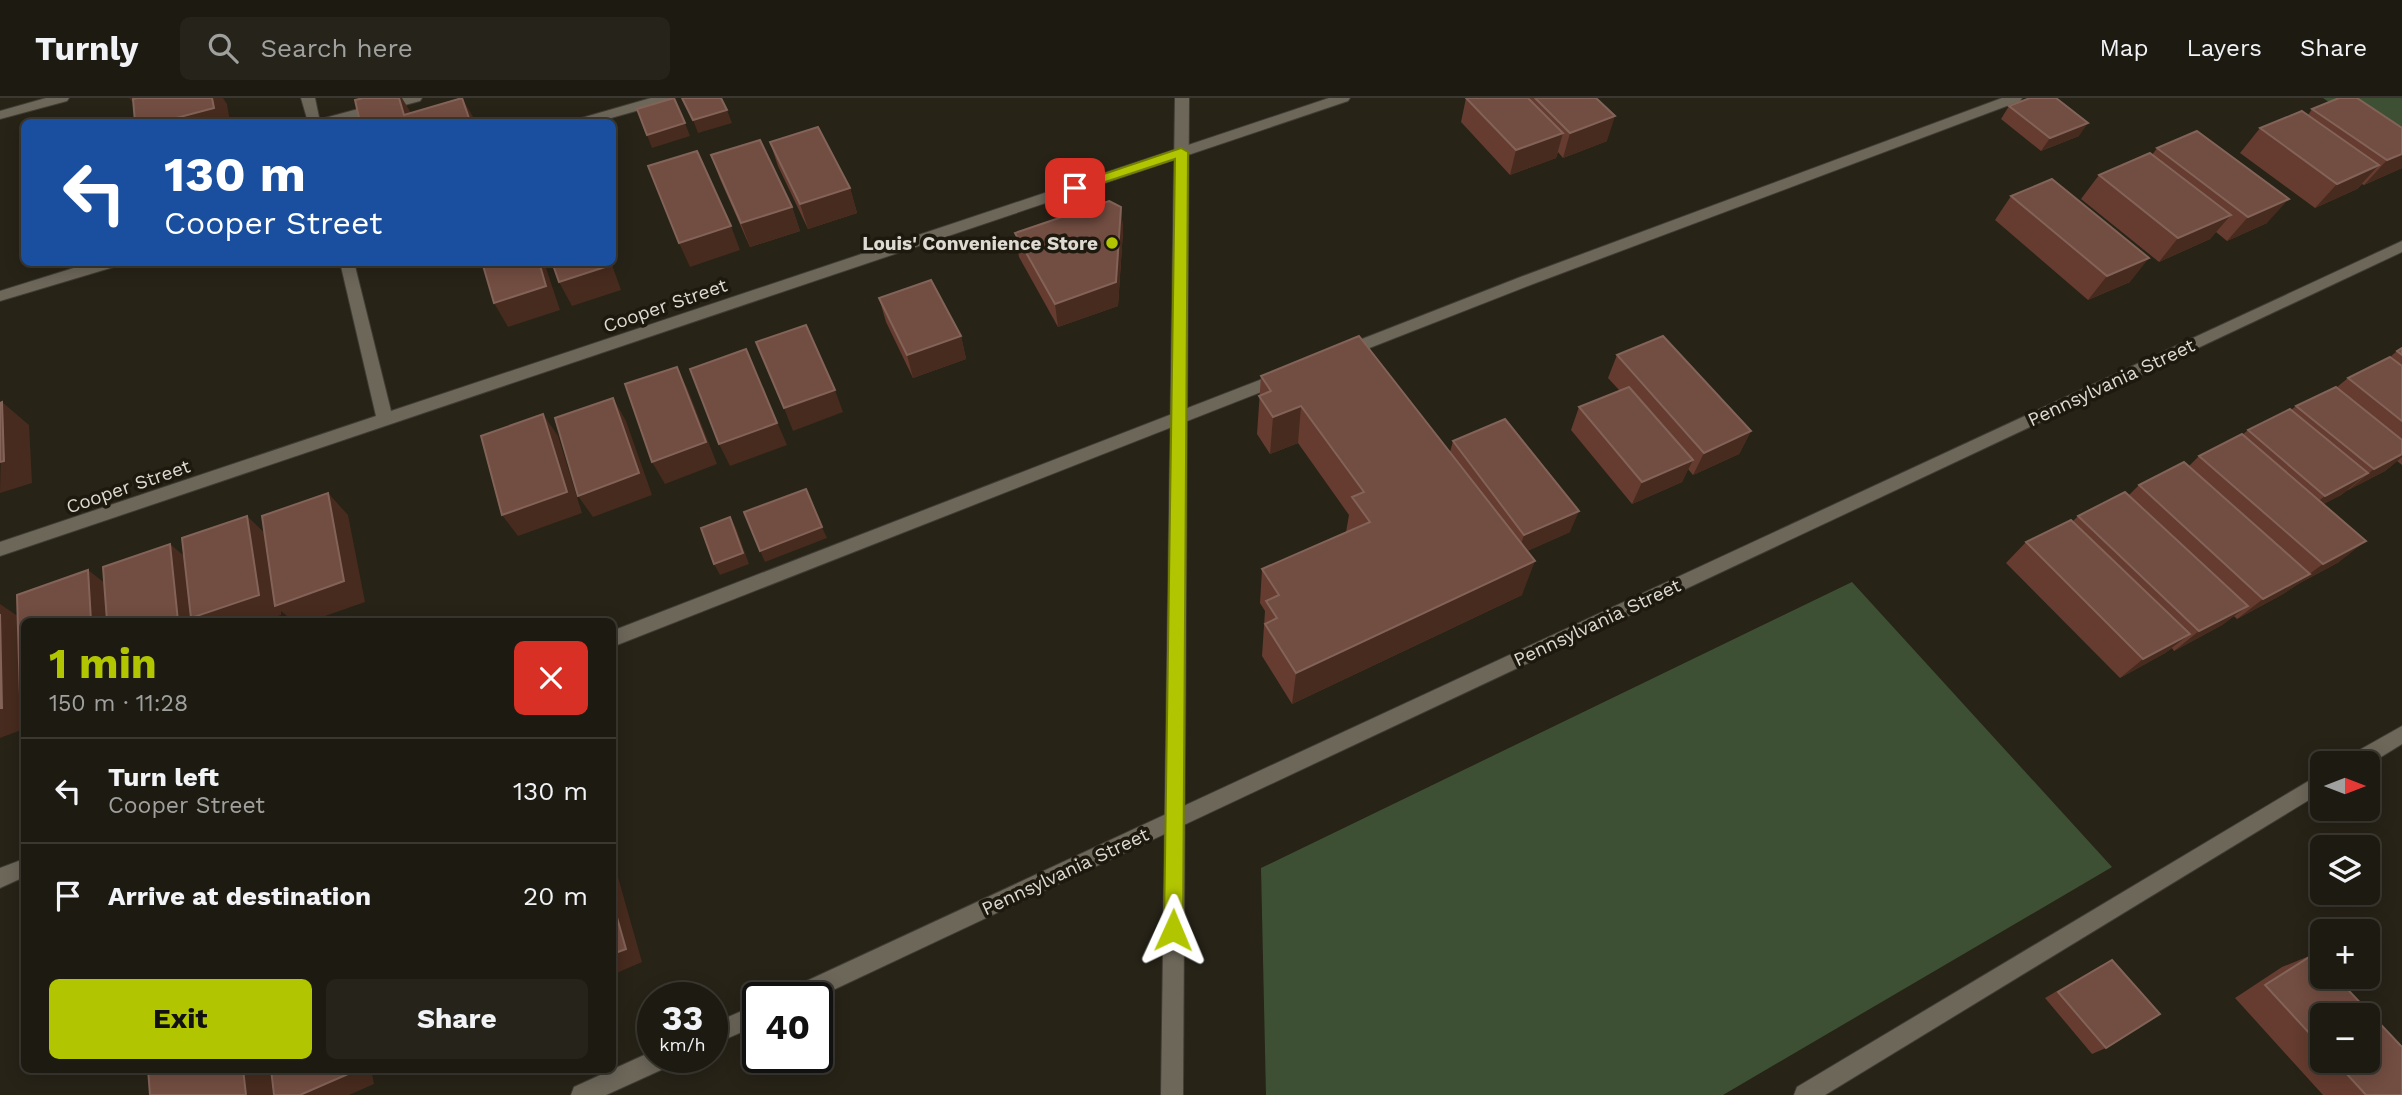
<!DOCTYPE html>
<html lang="en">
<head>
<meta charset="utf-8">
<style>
  body { margin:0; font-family:"Work Sans",sans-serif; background:#25231a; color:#f1f3f6; height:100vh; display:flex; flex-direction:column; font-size:26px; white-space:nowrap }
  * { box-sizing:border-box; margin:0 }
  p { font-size:23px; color:#a0a19f }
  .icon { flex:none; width:38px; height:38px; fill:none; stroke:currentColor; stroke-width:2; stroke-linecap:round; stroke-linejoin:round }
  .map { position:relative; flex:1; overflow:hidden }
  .side { position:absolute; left:21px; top:520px; width:595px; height:455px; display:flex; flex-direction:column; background:#1d1a11; border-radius:10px; box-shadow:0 4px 18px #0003,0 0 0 2px #3b3831 }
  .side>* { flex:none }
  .hud { position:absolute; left:21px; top:21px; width:595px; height:147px; border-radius:10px; box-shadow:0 4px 18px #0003,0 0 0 2px #3b3831; background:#1a4fa0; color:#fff; overflow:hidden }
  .needle { width:46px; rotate:90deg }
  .fabs { position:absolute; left:2310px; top:653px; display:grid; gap:14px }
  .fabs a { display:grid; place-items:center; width:70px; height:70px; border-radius:10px; background:#1d1a11; box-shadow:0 4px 18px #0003,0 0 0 2px #3b3831; font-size:35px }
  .speed { position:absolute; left:637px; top:884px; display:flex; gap:14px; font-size:35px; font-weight:700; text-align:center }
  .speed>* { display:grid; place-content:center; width:91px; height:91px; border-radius:50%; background:#1d1a11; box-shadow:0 4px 18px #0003,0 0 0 2px #3b3831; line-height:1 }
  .speed small { font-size:18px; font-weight:400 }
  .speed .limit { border:4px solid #111; border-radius:10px; background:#fff; color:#111 }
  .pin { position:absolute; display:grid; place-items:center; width:60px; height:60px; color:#fff; margin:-30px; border-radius:14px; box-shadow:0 4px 10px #0006 }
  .me { position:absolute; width:77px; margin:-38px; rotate:1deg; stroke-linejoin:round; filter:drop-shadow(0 0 5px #0008) }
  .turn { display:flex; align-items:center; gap:24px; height:147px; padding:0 28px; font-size:32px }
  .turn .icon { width:91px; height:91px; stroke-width:2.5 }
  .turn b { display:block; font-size:49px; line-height:60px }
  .round { display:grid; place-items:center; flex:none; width:74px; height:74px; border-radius:10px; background:#25231a }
  .summary { display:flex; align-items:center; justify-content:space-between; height:119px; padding:0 28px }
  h1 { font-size:42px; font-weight:700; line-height:52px; color:#b1c500 }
  .action { display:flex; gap:14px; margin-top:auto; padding:14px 28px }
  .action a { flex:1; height:80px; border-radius:10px; background:#b1c500; color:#111; font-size:28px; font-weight:700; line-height:80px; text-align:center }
  .action a+a { background:#25231a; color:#f1f3f6 }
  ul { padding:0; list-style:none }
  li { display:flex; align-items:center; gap:21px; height:105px; padding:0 28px; border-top:2px solid #3b3831 }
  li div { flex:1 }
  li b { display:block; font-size:26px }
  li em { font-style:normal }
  header { display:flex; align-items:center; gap:42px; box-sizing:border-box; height:98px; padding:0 35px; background:#1d1a11; border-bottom:2px solid #3b3831 }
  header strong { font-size:33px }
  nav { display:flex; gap:38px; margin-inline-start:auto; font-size:24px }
  .search { width:490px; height:63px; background:#25231a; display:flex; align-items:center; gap:18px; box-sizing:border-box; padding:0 24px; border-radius:10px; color:#a0a19f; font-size:26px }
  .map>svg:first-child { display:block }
  .green { fill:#3e5034 }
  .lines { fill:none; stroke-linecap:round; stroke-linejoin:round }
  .service-casing { stroke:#413d35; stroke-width:2 }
  .minor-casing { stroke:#413d35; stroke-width:2 }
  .tertiary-casing { stroke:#413d35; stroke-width:2 }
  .service { fill:#6d675a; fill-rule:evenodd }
  .minor { fill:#6d675a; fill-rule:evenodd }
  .tertiary { fill:#6d675a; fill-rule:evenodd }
  .wall { fill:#653c2f; fill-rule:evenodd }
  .shaded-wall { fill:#472b1e }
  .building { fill:#724d41; stroke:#836358; stroke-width:2 }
  .route { fill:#b1c500; stroke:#738000; stroke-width:2 }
  .poi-dot { fill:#b1c500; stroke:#1e190e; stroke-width:2.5 }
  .labels { text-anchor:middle; stroke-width:7; stroke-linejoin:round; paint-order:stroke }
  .poi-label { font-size:19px; font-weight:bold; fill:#dddad3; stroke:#1e190e; text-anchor:end }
  .street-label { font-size:19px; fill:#dddad3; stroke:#1e190e }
</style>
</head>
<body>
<header>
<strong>Turnly</strong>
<div class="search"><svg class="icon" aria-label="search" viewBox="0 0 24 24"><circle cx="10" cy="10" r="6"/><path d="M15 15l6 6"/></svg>Search here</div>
<nav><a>Map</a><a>Layers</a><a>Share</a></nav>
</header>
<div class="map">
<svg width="2402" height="997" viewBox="0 0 2402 997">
  <rect width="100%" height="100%" fill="#272317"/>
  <g class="green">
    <path d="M 2323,0 L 2402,0 L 2402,56 Z"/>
    <path d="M 1852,484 L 2112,769 L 1723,997 L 1266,997 L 1261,770 Z"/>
  </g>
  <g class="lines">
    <g class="service-casing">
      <g id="service">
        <path d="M 46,0 L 69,0 L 67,3 L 0,21 L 0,13 Z"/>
        <path d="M 399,0 L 422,0 L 420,3 L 341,24 L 319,24 L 321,21 Z"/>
        <path d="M 651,0 L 673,0 L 671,3 L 597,24 L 576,24 L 578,21 Z"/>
        <path d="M 2002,0 L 2022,0 L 2020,3 L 1533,186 L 1349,258 L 1339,258 L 1336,254 L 1339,250 L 1523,178 Z"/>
        <path d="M 93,164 L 119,164 L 117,168 L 0,203 L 0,193 Z"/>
        <path d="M 1283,273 L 1289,275 L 1291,279 L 1289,283 L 612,549 L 612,533 Z"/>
        <path d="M 2402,628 L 2402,646 L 2368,667 L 2345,665 L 2347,659 Z"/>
        <path d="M 2322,675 L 2322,694 L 1825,997 L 1794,997 L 1797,989 Z"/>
        <path d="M 24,761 L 24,779 L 0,790 L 0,770 Z"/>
      </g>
    </g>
    <g class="minor-casing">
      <g id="minor">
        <path d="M 301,0 L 315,0 L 320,24 L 308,24 Z"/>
        <path d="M 1329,0 L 1350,0 L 1348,3 L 0,458 L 0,444 L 376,318 L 340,164 L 354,164 L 391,313 Z"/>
        <path d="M 2402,143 L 2402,154 L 816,900 L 782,900 L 785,893 Z"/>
        <path d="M 758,906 L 758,927 L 712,947 L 712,926 Z"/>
        <path d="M 653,953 L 653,959 L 675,959 L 672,967 L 606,997 L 571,997 L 574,989 Z"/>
      </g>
    </g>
    <g class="tertiary-casing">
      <path id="tertiary" d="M 1175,0 L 1189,0 L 1183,997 L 1161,997 Z"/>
    </g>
    <use href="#service" class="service"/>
    <use href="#minor" class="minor"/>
    <use href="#tertiary" class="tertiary"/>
  </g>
  <g class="wall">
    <path d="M 1466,0 L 1596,0 L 1607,43 L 1563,60 L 1558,54 L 1556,60 L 1510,77 L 1461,24 Z"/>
    <path d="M 2009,8 L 2079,38 L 2041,53 L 2001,21 Z"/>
    <path d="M 2312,11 L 2402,70 L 2364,87 L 2362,86 L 2357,91 L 2315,110 L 2240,55 L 2260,30 L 2308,17 Z"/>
    <path d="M 770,44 L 850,90 L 857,115 L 808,131 L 778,68 Z"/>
    <path d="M 2157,50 L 2267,125 L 2227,143 L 2216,134 L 2210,141 L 2159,164 L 2081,101 L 2099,77 L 2152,57 Z"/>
    <path d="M 711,57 L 792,109 L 800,133 L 750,149 L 720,81 Z"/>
    <path d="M 2011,98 L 2130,184 L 2088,202 L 1995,122 Z"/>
    <path d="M 1121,109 L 1123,133 L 1118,208 L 1058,229 L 1019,159 L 1015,135 Z"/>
    <path d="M 879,200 L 961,238 L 966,261 L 913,280 L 886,224 Z"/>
    <path d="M 2402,250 L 2402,367 L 2397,363 L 2385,373 L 2346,393 L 2341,397 L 2323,406 L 2339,464 L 2298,486 L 2283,496 L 2237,521 L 2234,518 L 2222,527 L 2174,553 L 2172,550 L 2165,555 L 2120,580 L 2006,465 L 2026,444 L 2073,423 L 2078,418 L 2129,397 L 2139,387 L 2189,368 L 2199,358 L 2242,337 L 2248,332 L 2291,312 L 2296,308 L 2337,289 L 2348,280 L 2390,259 L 2397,253 Z"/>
    <path d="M 1617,257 L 1751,333 L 1739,356 L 1693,377 L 1688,371 L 1682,384 L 1632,406 L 1571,332 L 1579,309 L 1620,293 L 1608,280 Z"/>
    <path d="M 1261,278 L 1450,354 L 1453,343 L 1570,434 L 1527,453 L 1522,497 L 1292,606 L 1262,558 L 1265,513 L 1260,505 L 1262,471 L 1346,434 L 1349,417 L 1298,345 L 1270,356 L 1257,336 Z"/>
    <path d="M 2314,856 L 2402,997 L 2323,997 L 2235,900 L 2282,869 ZM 2322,917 L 2368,962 L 2322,962 Z"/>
    <path d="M 2112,862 L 2106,950 L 2092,956 L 2045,900 L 2098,869 Z"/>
  </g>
  <g class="shaded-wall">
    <path d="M 129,0 L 223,0 L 227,6 L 230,24 L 161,24 L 146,20 Z"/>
    <path d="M 399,0 L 402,0 L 411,15 L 404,17 Z"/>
    <path d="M 462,0 L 476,24 L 466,24 Z"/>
    <path d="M 727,12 L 732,25 L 698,35 L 693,22 Z"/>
    <path d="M 1615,18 L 1607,43 L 1563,60 L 1570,35 Z"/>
    <path d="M 685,25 L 690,38 L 652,50 L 647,37 Z"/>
    <path d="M 2088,25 L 2079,38 L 2041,53 L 2050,40 Z"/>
    <path d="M 1563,35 L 1556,60 L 1510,77 L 1516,52 Z"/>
    <path d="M 2402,56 L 2402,70 L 2364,87 L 2387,62 Z"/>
    <path d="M 2379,67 L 2357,91 L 2315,110 L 2337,86 Z"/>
    <path d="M 850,90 L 857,115 L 808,131 L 800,106 Z"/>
    <path d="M 2289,101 L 2267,125 L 2227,143 L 2248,119 Z"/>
    <path d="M 792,109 L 800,133 L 750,149 L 741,125 Z"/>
    <path d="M 1121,109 L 1123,133 L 1118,208 L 1058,229 L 1055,206 Z"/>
    <path d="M 2231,117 L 2210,141 L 2159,164 L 2178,140 Z"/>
    <path d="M 731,128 L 740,152 L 690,169 L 679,145 Z"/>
    <path d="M 2149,160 L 2130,184 L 2088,202 L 2107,178 Z"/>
    <path d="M 539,164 L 544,164 L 560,212 L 508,229 L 494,205 Z"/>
    <path d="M 607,164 L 611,164 L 621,192 L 572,208 L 559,184 Z"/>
    <path d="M 961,238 L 966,261 L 913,280 L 907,257 Z"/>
    <path d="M 677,269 L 688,292 L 717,366 L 665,386 L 652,364 Z"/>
    <path d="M 756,275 L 787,347 L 730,368 L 719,346 Z"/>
    <path d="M 835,292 L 843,314 L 793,333 L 784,310 Z"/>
    <path d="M 613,300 L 626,323 L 652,397 L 593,419 L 578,398 Z"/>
    <path d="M 2,304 L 29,327 L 32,385 L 0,395 Z"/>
    <path d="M 1301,308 L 1298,345 L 1270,356 L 1273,319 Z"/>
    <path d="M 543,316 L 558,338 L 582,415 L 518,438 L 502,417 Z"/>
    <path d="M 1751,333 L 1739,356 L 1693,377 L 1704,355 Z"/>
    <path d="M 2402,356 L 2402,359 L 2385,373 L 2347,393 L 2374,371 Z"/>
    <path d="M 1693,362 L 1682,384 L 1632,406 L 1642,384 Z"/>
    <path d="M 2368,375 L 2341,397 L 2299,419 L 2325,398 Z"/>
    <path d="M 328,395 L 348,417 L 365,504 L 311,523 L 293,523 L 281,513 L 281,517 L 263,523 L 178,523 L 170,446 L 195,467 L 247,418 L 269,439 Z"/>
    <path d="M 1579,413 L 1570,434 L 1517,458 L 1524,437 Z"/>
    <path d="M 730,419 L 736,430 L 749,466 L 720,477 L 714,466 Z"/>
    <path d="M 822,429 L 827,440 L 765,464 L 760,453 Z"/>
    <path d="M 2366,443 L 2339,464 L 2298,486 L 2283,496 L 2237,521 L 2263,501 L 2308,477 L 2323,466 Z"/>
    <path d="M 1535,463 L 1522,497 L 1292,606 L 1296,575 Z"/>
    <path d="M 88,472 L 115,493 L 117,523 L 91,523 Z"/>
    <path d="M 0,506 L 25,523 L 24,631 L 0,640 Z"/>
    <path d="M 2248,508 L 2222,527 L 2174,553 L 2199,533 Z"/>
    <path d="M 2190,536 L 2165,555 L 2120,580 L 2143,561 Z"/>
    <path d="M 612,758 L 642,864 L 612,877 Z"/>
    <path d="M 243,971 L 270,971 L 273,997 L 246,997 Z"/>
    <path d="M 348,971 L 371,971 L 374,986 L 349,997 L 300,997 Z"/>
  </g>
  <g class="building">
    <path d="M 138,0 L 212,0 L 214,10 L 161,24 L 135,24 L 133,1 Z"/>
    <path d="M 363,0 L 399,0 L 404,17 L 462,0 L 470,23 L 466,24 L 360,24 L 355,2 Z"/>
    <path d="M 674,0 L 685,25 L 647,37 L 637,11 Z"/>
    <path d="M 682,0 L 721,0 L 727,12 L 693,22 Z"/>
    <path d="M 1466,0 L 1528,0 L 1563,35 L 1516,52 Z"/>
    <path d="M 1535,0 L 1596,0 L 1615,18 L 1570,35 Z"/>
    <path d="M 2030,0 L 2056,0 L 2088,25 L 2050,40 L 2009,8 Z"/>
    <path d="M 2339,0 L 2357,0 L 2402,30 L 2402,56 L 2387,62 L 2312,11 Z"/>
    <path d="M 2302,13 L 2379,67 L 2337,86 L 2260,30 Z"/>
    <path d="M 818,29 L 850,90 L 800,106 L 770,44 Z"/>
    <path d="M 2197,33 L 2289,101 L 2248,119 L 2157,50 Z"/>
    <path d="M 760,42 L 792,109 L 741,125 L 711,57 Z"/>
    <path d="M 697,53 L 731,128 L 679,145 L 648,68 Z"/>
    <path d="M 2150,55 L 2231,117 L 2178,140 L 2099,77 Z"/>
    <path d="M 2052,81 L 2149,160 L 2107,178 L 2011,98 Z"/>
    <path d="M 1109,103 L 1121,109 L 1116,184 L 1055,206 L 1015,135 Z"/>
    <path d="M 482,164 L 539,164 L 546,188 L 494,205 Z"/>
    <path d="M 552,164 L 607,164 L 608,168 L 559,184 Z"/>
    <path d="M 931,182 L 961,238 L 907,257 L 879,200 Z"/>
    <path d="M 806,227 L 835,292 L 784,310 L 756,244 Z"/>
    <path d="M 1359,238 L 1535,463 L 1296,575 L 1265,526 L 1277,520 L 1266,503 L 1279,497 L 1262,471 L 1370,424 L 1352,399 L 1364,394 L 1301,308 L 1273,319 L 1259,298 L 1271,293 L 1261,278 Z"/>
    <path d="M 1663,238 L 1751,333 L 1704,355 L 1617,257 Z"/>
    <path d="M 2402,250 L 2402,257 L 2397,253 Z"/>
    <path d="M 746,251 L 777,325 L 719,346 L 690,271 Z"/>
    <path d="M 2390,259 L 2402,268 L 2402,323 L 2348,280 Z"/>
    <path d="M 677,269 L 706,344 L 652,364 L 625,286 Z"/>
    <path d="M 1629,289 L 1693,362 L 1642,384 L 1579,309 Z"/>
    <path d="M 2336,289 L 2402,342 L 2402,356 L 2374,371 L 2296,308 Z"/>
    <path d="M 613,300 L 639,375 L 578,398 L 555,320 Z"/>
    <path d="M 2,304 L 4,363 L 0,364 L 0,305 Z"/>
    <path d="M 2290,311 L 2368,375 L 2325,398 L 2248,332 Z"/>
    <path d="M 543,316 L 567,394 L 502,417 L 481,338 Z"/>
    <path d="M 1505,321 L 1579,413 L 1524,437 L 1453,343 Z"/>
    <path d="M 2242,336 L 2366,443 L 2323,466 L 2199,358 Z"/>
    <path d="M 2184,364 L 2310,476 L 2263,501 L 2139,387 Z"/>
    <path d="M 806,391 L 822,429 L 760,453 L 744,414 Z"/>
    <path d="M 2125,394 L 2248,508 L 2199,533 L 2078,418 Z"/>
    <path d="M 328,395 L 344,483 L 275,508 L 262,418 Z"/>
    <path d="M 247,418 L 259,497 L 191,520 L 182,440 Z"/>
    <path d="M 730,419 L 743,455 L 714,466 L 701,430 Z"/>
    <path d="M 2071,422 L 2190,536 L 2143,561 L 2026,444 Z"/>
    <path d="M 170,446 L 178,523 L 107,523 L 103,469 Z"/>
    <path d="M 88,472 L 91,523 L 24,523 L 24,597 L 20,598 L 17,497 Z"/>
    <path d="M 0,516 L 2,610 L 0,610 Z"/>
    <path d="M 612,802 L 626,851 L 612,856 Z"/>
    <path d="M 2314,856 L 2322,865 L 2322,878 L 2335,878 L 2402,949 L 2402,997 L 2366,997 L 2334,962 L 2368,962 L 2368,917 L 2322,917 L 2322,949 L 2265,887 Z"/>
    <path d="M 2112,862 L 2160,916 L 2106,950 L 2058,894 Z"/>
    <path d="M 148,971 L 243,971 L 246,997 L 150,997 Z"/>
    <path d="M 271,971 L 348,971 L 348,976 L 300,997 L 274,997 Z"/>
  </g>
  <path class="route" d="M 1181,50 L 1188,54 L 1183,832 L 1180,838 L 1173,841 L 1167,838 L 1164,832 L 1175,61 L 1075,94 L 1069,90 L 1071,87 Z"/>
  <circle class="poi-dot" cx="1112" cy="145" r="7"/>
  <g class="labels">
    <g class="poi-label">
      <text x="1098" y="152">Louis' Convenience Store</text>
    </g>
    <g class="street-label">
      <text transform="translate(665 207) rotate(-19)" y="7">Cooper Street</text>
      <text transform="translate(2111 284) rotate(-25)" y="7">Pennsylvania Street</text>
      <text transform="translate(128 388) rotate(-19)" y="7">Cooper Street</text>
      <text transform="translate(1597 524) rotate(-25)" y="7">Pennsylvania Street</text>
      <text transform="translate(1065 773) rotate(-25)" y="7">Pennsylvania Street</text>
    </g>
  </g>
</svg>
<div class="fabs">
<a><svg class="needle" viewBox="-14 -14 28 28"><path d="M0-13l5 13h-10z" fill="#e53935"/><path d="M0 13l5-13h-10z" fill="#a0a19f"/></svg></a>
<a><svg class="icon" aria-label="layers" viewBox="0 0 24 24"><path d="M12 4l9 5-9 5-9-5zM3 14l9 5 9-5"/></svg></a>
<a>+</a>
<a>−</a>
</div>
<div class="speed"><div>33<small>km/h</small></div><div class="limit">40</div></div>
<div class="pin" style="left:1075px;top:90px;background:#d93025"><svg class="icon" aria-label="arrive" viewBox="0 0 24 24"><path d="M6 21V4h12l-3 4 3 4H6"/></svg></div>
<svg class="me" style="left:1173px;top:832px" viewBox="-20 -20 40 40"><path d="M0-17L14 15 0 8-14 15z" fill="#b1c500" stroke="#fff" stroke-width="4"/></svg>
<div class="hud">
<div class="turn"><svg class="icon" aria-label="left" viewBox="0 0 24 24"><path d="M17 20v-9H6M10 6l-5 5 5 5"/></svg><div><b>130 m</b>Cooper Street</div></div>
</div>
<section class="side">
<div class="summary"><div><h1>1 min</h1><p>150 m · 11:28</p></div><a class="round" style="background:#d93025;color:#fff"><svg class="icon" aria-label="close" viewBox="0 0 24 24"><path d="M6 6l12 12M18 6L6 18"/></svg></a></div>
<ul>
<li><svg class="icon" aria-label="left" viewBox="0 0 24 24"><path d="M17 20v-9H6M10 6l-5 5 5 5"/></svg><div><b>Turn left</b><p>Cooper Street</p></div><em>130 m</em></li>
<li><svg class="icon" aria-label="arrive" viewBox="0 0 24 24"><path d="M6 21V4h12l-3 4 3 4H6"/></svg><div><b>Arrive at destination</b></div><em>20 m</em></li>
</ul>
<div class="action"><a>Exit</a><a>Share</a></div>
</section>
</div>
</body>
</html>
